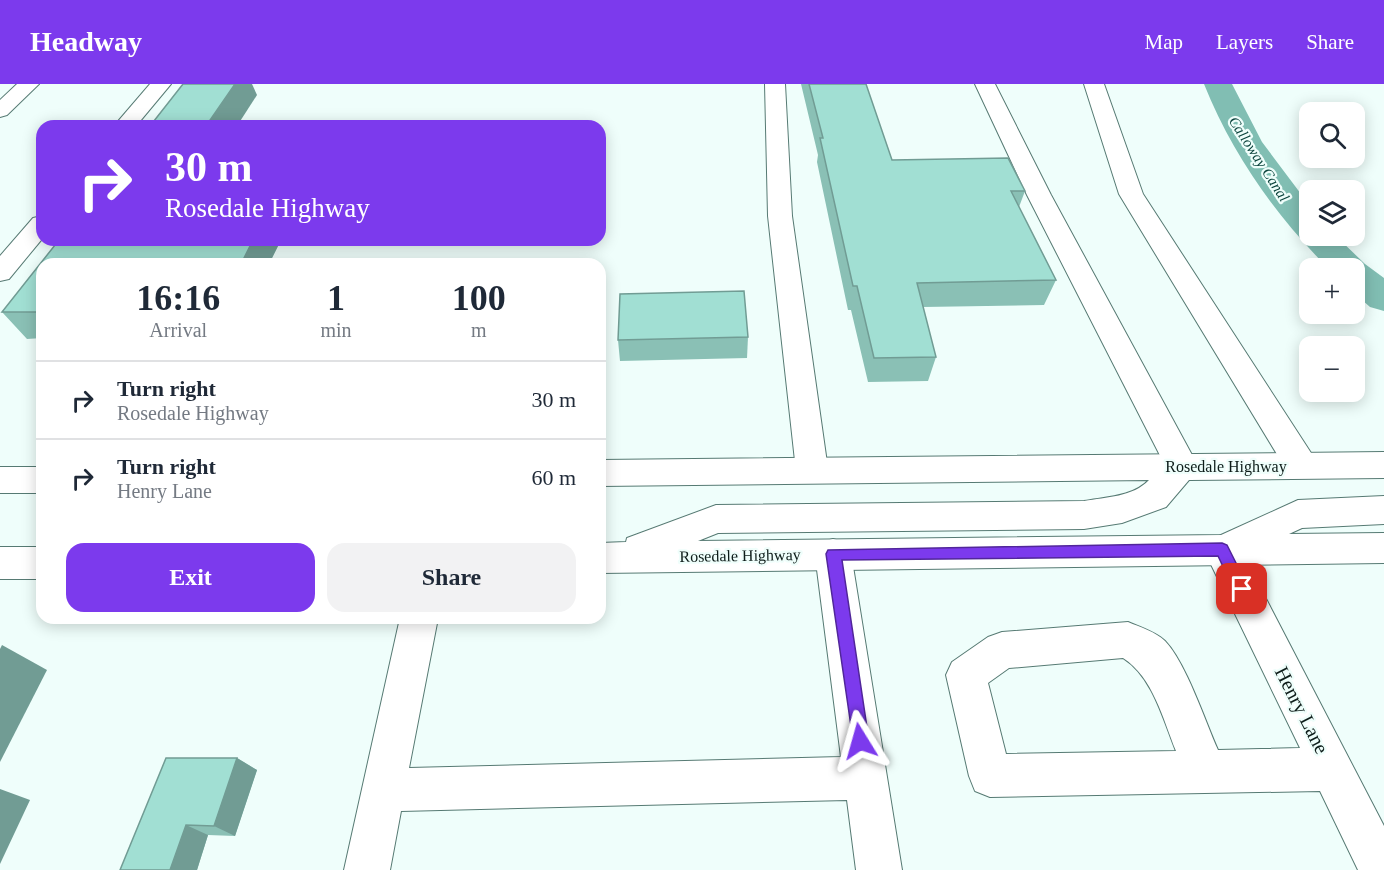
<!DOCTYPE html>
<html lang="en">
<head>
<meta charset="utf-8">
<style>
  body { margin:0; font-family:"Times New Roman",serif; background:#f2f2f3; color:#1f2937; height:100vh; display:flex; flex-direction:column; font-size:22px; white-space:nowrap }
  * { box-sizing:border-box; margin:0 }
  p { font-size:20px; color:#747a83 }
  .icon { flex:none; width:33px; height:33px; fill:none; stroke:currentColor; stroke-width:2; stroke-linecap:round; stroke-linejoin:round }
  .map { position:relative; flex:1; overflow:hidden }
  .sheet { position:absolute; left:36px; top:174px; width:570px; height:366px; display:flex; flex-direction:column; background:#fff; border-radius:18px; box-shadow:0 3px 15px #0003 }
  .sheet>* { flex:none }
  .hud { position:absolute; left:36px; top:36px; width:570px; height:126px; border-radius:18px; box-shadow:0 3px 15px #0003; background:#7c3aed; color:#fff; overflow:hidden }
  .fabs { position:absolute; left:1299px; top:18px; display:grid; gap:12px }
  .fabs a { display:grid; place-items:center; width:66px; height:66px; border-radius:12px; background:#fff; box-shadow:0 3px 15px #0003; font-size:30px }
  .pin { position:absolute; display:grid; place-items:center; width:51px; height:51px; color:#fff; margin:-26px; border-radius:12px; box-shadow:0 3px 9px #0006 }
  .me { position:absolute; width:66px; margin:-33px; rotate:352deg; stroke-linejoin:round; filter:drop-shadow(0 0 4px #0008) }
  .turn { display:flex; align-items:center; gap:21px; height:126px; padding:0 30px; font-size:27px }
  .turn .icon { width:78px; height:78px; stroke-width:2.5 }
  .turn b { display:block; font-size:42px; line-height:51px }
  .eta { display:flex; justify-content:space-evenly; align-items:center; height:102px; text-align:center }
  .eta b { font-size:36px; font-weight:800; line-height:42px }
  .action { display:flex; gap:12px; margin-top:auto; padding:12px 30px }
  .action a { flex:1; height:69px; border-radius:18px; background:#7c3aed; color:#fff; font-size:24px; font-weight:800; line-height:69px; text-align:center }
  .action a+a { background:#f2f2f3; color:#1f2937 }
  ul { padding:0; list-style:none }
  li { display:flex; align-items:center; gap:18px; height:78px; padding:0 30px; border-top:2px solid #e0e1e3 }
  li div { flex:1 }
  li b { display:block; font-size:22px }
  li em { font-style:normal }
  header { display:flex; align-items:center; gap:36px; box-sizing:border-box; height:84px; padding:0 30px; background:#7c3aed; color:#fff }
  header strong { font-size:28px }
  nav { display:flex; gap:33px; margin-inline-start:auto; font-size:21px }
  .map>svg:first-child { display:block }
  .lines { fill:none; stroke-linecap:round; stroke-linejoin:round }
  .canal { fill:#81beb3; fill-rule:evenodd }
  .minor-casing { stroke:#567a73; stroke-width:2 }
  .major-casing { stroke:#567a73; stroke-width:2 }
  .minor { fill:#fff; fill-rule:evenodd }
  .major { fill:#fff; fill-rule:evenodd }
  .wall { fill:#8ac0b5 }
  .shaded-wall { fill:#719c94 }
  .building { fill:#a1dfd3; stroke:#719c94; stroke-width:1.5 }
  .route { fill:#7c3aed; stroke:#51269a; stroke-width:1.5 }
  .labels { text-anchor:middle; stroke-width:4.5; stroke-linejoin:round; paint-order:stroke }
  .far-water-label { font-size:15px; font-style:italic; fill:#0c443d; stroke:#effefb }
  .street-label { font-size:16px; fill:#0d1c19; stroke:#effefb }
  .near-street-label { font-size:20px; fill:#0d1c19; stroke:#effefb }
</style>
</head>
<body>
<header>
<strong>Headway</strong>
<nav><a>Map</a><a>Layers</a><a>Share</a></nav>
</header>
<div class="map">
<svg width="1384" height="786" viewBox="0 0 1384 786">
  <rect width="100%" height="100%" fill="#effefb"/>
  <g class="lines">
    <path class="canal" d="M 1204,0 L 1232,0 L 1262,58 L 1310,122 L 1310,152 L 1336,152 L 1365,180 L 1384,194 L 1384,227 L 1370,223 L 1354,209 L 1354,184 L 1328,184 C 1276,132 1232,70 1204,0 Z"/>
    <g class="minor-casing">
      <g id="minor">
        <path d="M 17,0 L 39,0 L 7,31 L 0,33 L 0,16 Z"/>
        <path d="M 150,0 L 171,0 L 136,42 L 114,42 Z"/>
        <path d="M 765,0 L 785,0 L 792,132 L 828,386 L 824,395 L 812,399 L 800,395 L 796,386 L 768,132 Z"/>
        <path d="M 975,0 L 995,0 L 1051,111 L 1198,382 L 1194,391 L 1182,395 L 1170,391 L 1027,111 Z"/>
        <path d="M 1084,0 L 1104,0 L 1143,110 L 1313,372 L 1317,381 L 1313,390 L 1301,394 L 1289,390 L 1119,110 Z"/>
        <path d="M 42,132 L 42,155 L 9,195 L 0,197 L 0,172 L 33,134 Z"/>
        <path d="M 1222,451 L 1235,455 L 1384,742 L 1384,786 L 1358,786 L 1320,707 L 990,713 L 975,707 L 969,692 L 946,591 L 952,578 L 988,553 L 1002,548 L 1128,538 C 1140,543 1156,548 1165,557 C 1186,579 1205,637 1218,666 L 1300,664 L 1204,466 L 1209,455 ZM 1123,574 C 1153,593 1163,635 1176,667 L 1006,670 L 988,599 L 1009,584 Z"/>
        <path d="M 833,455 L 846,459 L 851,470 L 902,786 L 856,786 L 847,716 L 401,727 L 390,786 L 344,786 L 400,534 L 438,534 L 409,684 L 841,673 L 815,470 L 820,459 Z"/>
      </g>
    </g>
    <g class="major-casing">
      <g id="major">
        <path d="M 1384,368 L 1384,394 L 1189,396 L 1166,423 L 1122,439 L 1084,445 L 718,449 L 698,457 L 1221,451 L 1298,416 L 1384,412 L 1384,440 L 1302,444 L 1289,450 L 1384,449 L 1384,479 L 600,489 L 600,459 L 626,458 L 627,454 L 716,421 L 1084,417 C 1106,413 1133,413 1149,396 L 600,402 L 600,376 Z"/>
        <rect x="0" y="383" width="42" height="26"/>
        <rect x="0" y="463" width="42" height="32"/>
      </g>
    </g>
    <use href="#minor" class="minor"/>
    <use href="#major" class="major"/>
  </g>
  <g class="wall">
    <path d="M 801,0 L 866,0 L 892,76 L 1025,107 L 1019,123 L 1056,196 L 1044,221 L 923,223 L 936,273 L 928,297 L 868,298 L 851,226 L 848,226 L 817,78 L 818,71 Z"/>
    <path d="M 59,156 L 281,156 L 269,180 L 42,180 L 42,254 L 27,255 L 2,228 Z"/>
    <path d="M 748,253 L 747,274 L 620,277 L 618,256 Z"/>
    <path d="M 166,674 L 237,674 L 257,686 L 235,752 L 208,751 L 197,786 Z"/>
  </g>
  <g class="shaded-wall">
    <path d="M 235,0 L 252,0 L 257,11 L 237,42 L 206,42 Z"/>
    <path d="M 253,156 L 281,156 L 269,180 L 241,180 Z"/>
    <path d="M 2,561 L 47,586 L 0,678 L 0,565 Z"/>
    <path d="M 237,674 L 257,686 L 235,752 L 214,742 Z"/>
    <path d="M 0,705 L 30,716 L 0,780 Z"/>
    <path d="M 186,741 L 208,751 L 197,786 L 170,786 Z"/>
  </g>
  <g class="building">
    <path d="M 183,0 L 235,0 L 206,42 L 150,42 Z"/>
    <path d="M 809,0 L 866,0 L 892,76 L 1008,74 L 1025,107 L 1011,107 L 1056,196 L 917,199 L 936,273 L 874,274 L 857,202 L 853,202 L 820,54 L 823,54 Z"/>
    <path d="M 59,156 L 253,156 L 241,180 L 42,180 L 42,228 L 2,228 Z"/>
    <path d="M 744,207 L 748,253 L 618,256 L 620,210 Z"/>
    <path d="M 166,674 L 237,674 L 214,742 L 186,741 L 170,786 L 120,786 Z"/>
  </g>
  <path class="route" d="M 1222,459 L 1227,461 L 1249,505 L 1247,510 L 1236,510 L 1218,472 L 842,476 L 869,657 L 866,663 L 860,665 L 854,663 L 826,470 L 828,466 Z"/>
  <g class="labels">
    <g class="far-water-label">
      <text transform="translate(1259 75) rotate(57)" y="5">Calloway Canal</text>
    </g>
    <g class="street-label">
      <text x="1226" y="388">Rosedale Highway</text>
      <text transform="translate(740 471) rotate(-1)" y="6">Rosedale Highway</text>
    </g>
    <g class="near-street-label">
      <text transform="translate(1302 626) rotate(63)" y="7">Henry Lane</text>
    </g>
  </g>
</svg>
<div class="fabs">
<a><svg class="icon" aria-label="search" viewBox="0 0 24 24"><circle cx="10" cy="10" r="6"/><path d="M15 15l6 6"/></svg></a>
<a><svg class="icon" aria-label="layers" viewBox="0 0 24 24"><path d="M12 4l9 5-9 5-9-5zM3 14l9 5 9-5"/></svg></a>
<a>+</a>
<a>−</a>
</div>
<div class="pin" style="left:1242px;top:505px;background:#d93025"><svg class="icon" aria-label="arrive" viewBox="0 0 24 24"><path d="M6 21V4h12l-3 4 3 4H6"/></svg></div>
<svg class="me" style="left:860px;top:657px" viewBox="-20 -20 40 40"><path d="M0-17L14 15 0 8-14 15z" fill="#7c3aed" stroke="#fff" stroke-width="4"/></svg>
<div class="hud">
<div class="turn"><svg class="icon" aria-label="right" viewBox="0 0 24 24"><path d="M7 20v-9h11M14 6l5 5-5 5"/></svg><div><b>30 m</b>Rosedale Highway</div></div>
</div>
<section class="sheet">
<div class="eta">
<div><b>16:16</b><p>Arrival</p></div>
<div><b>1</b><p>min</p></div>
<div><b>100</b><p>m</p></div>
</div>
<ul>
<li><svg class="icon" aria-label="right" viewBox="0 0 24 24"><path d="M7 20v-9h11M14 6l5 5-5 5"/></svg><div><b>Turn right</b><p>Rosedale Highway</p></div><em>30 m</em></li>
<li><svg class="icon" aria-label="right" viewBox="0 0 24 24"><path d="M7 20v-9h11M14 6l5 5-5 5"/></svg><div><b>Turn right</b><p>Henry Lane</p></div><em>60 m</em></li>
</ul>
<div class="action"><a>Exit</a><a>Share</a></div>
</section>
</div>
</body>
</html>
